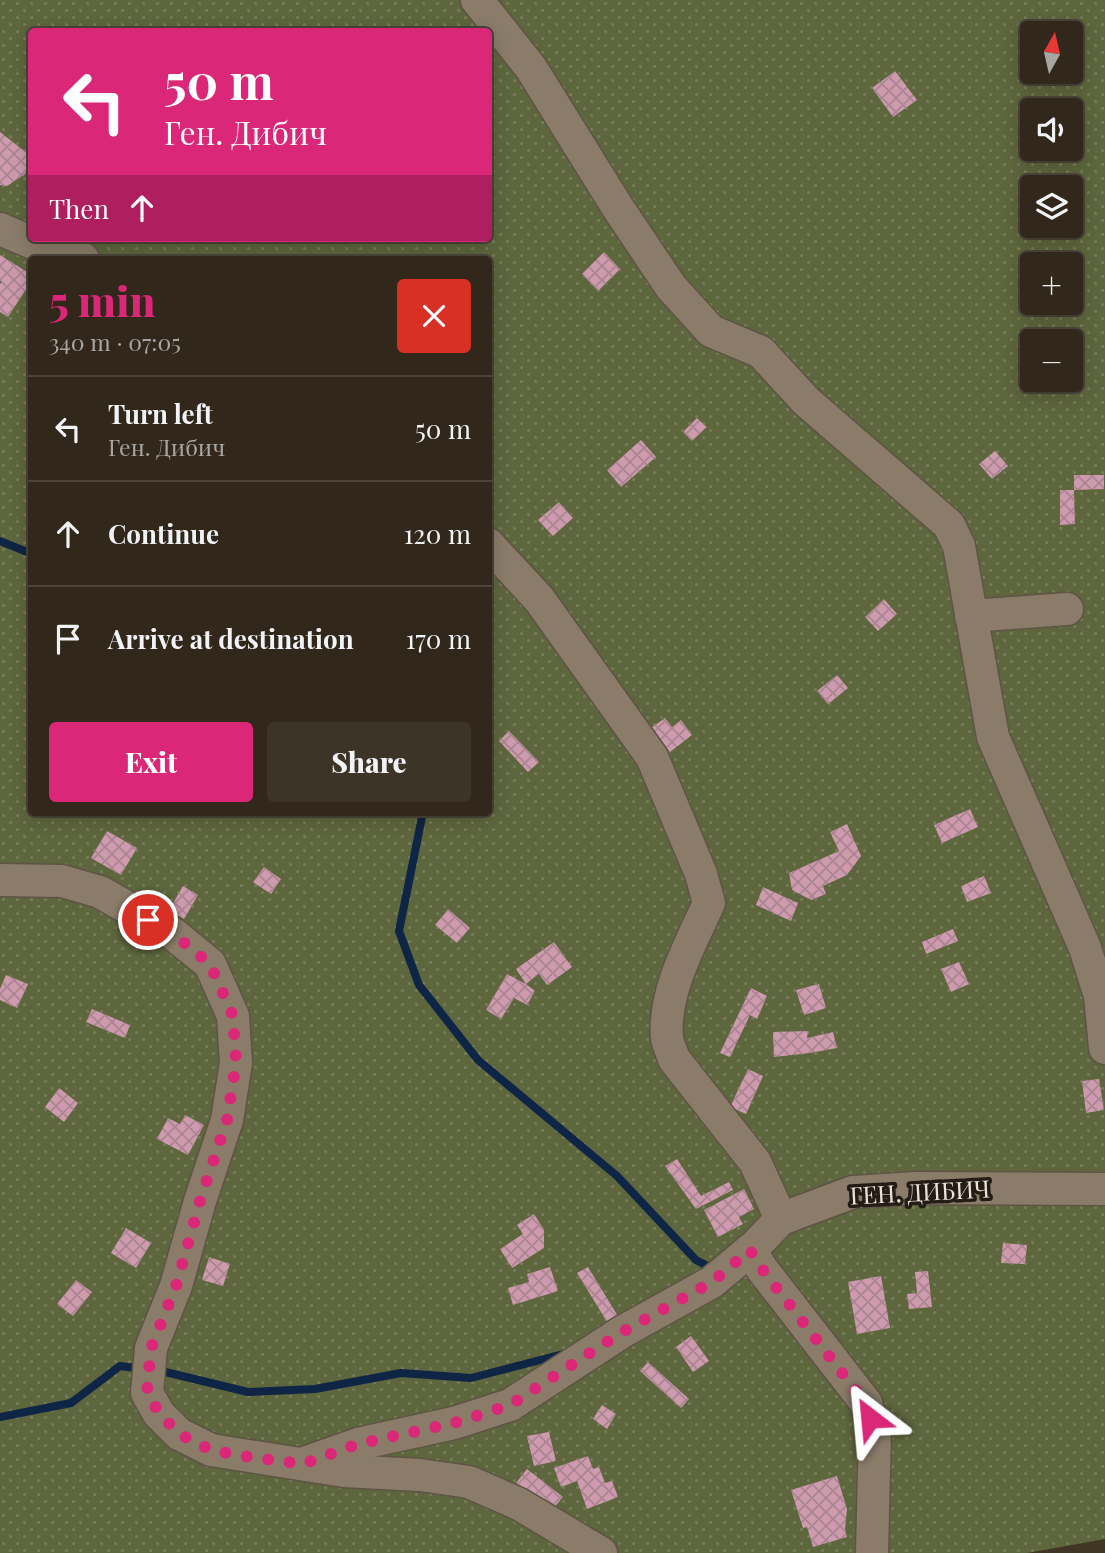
<!DOCTYPE html>
<html lang="en">
<head>
<meta charset="utf-8">
<style>
  body { margin:0; font-family:"Playfair Display",serif; background:#3d3428; color:#f1f3f6; height:100vh; display:flex; flex-direction:column; font-size:26px; white-space:nowrap }
  * { box-sizing:border-box; margin:0 }
  p { font-size:23px; color:#a8a6a3 }
  .icon { flex:none; width:38px; height:38px; fill:none; stroke:currentColor; stroke-width:2; stroke-linecap:round; stroke-linejoin:round }
  .map { position:relative; flex:1; overflow:hidden }
  .details { position:absolute; left:28px; top:256px; width:464px; height:560px; display:flex; flex-direction:column; background:#31281b; border-radius:7px; box-shadow:0 4px 18px #0003,0 0 0 2px #4c443a }
  .details>* { flex:none }
  .guide { position:absolute; left:28px; top:28px; width:464px; height:214px; border-radius:7px; box-shadow:0 4px 18px #0003,0 0 0 2px #4c443a; background:#db2777; color:#fff; overflow:hidden }
  .needle { width:46px; rotate:8deg }
  .fabs { position:absolute; left:1020px; top:21px; display:grid; gap:14px }
  .fabs a { display:grid; place-items:center; width:63px; height:63px; border-radius:7px; background:#31281b; box-shadow:0 4px 18px #0003,0 0 0 2px #4c443a; font-size:35px }
  .pin { position:absolute; display:grid; place-items:center; width:60px; height:60px; color:#fff; margin:-30px; border:4px solid #fff; border-radius:50%; box-shadow:0 2px 7px #0007 }
  .me { position:absolute; width:77px; margin:-38px; rotate:331deg; stroke-linejoin:round; filter:drop-shadow(0 0 5px #0008) }
  .turn { display:flex; align-items:center; gap:24px; height:147px; padding:0 21px; font-size:32px }
  .turn .icon { width:91px; height:91px; stroke-width:2.5 }
  .turn b { display:block; font-size:49px; line-height:60px }
  .then { display:flex; align-items:center; height:66px; padding:0 21px; background:#0003; gap:14px; font-size:26px }
  .round { display:grid; place-items:center; flex:none; width:74px; height:74px; border-radius:7px; background:#3d3428 }
  .overview { display:flex; align-items:center; justify-content:space-between; height:119px; padding:0 21px }
  h1 { font-size:42px; font-weight:800; line-height:52px; color:#db2777 }
  .button { display:flex; gap:14px; margin-top:auto; padding:14px 21px }
  .button a { flex:1; height:80px; border-radius:7px; background:#db2777; color:#fff; font-size:28px; font-weight:800; line-height:80px; text-align:center }
  .button a+a { background:#3d3428; color:#f1f3f6 }
  ul { padding:0; list-style:none }
  li { display:flex; align-items:center; gap:21px; height:105px; padding:0 21px; border-top:2px solid #4c443a }
  li div { flex:1 }
  li b { display:block; font-size:26px }
  li em { font-style:normal }
  .map>svg:first-child { display:block }
  .garden { fill:url(#garden-dots); fill-rule:evenodd }
  .lines { fill:none; stroke-linecap:round; stroke-linejoin:round }
  .stream { stroke:#0f2545; stroke-width:8 }
  .building { fill:url(#building-cross-hatch) }
  .minor-casing { stroke:#5e5445; stroke-width:35 }
  .minor { stroke:#8a7c69; stroke-width:32 }
  .route { stroke:#db2777; stroke-width:12; stroke-dasharray:0 21.6 }
  .labels { text-anchor:middle; stroke-width:7; stroke-linejoin:round; paint-order:stroke }
  .street-label { font-size:24px; fill:#ebe3d9; stroke:#231d16 }
</style>
</head>
<body>
<div class="map">
<svg width="1105" height="1553" viewBox="0 0 1105 1553">
  <defs>
    <pattern id="garden-dots" width="8" height="8" patternUnits="userSpaceOnUse" patternTransform="scale(1.75)"><rect width="8" height="8" fill="#5e663d"/><path d="M2 2h.1M6 6h.1" fill="none" stroke="#757c58" stroke-width="1.8" stroke-linecap="round"/></pattern>
    <pattern id="building-cross-hatch" width="8" height="8" patternUnits="userSpaceOnUse" patternTransform="scale(1.75)"><rect width="8" height="8" fill="#cd9bad"/><path d="M0 0l8 8M0 8l8-8" fill="none" stroke="#ab8592"/></pattern>
  </defs>
  <rect width="100%" height="100%" fill="#413524"/>
  <path class="garden" d="M 0,0 L 1105,0 L 1105,1539 L 1027,1553 L 0,1553 ZM 32,32 L 488,32 L 488,238 L 32,238 ZM 1032,33 L 1071,33 L 1071,72 L 1032,72 ZM 1032,110 L 1071,110 L 1071,149 L 1032,149 ZM 1032,187 L 1071,187 L 1071,226 L 1032,226 ZM 32,259 L 488,259 L 488,812 L 32,812 ZM 1032,264 L 1071,264 L 1071,303 L 1032,303 ZM 1032,341 L 1071,341 L 1071,380 L 1032,380 Z"/>
  <g class="lines">
    <g class="stream">
      <path d="M 0,541 L 32,554"/>
      <path d="M 423,812 L 399,931 L 419,985 L 478,1060 L 617,1176 L 696,1260 L 715,1270"/>
      <path d="M 157,1370 L 248,1392 L 315,1389 L 401,1373 L 471,1378 L 567,1353"/>
      <path d="M 0,1417 L 71,1403 L 120,1366 L 144,1369"/>
    </g>
  </g>
  <g class="building">
    <path d="M 895,71 L 917,100 L 893,117 L 872,88 Z"/>
    <path d="M 0,132 L 32,157 L 32,164 L 24,175 L 7,186 L 0,185 Z"/>
    <path d="M 604,252 L 620,269 L 598,291 L 582,274 Z"/>
    <path d="M 0,255 L 32,275 L 32,280 L 8,317 L 0,312 L 0,284 L 2,282 L 0,281 Z"/>
    <path d="M 697,418 L 707,427 L 692,441 L 683,432 Z"/>
    <path d="M 641,440 L 656,457 L 621,487 L 607,470 Z"/>
    <path d="M 995,451 L 1008,466 L 992,479 L 979,464 Z"/>
    <path d="M 1074,475 L 1104,475 L 1104,489 L 1074,490 Z"/>
    <path d="M 1060,490 L 1074,490 L 1075,524 L 1060,525 Z"/>
    <path d="M 559,502 L 573,518 L 553,536 L 538,520 Z"/>
    <path d="M 884,599 L 897,614 L 878,631 L 865,617 Z"/>
    <path d="M 837,675 L 848,688 L 828,704 L 817,691 Z"/>
    <path d="M 665,718 L 672,727 L 681,720 L 692,735 L 670,752 L 651,728 Z"/>
    <path d="M 509,731 L 539,762 L 528,772 L 499,741 Z"/>
    <path d="M 970,809 L 978,827 L 942,843 L 934,825 Z"/>
    <path d="M 847,824 L 861,856 L 847,875 L 823,886 L 826,894 L 811,900 L 792,890 L 789,873 L 839,851 L 830,832 Z"/>
    <path d="M 107,831 L 137,848 L 121,875 L 91,858 Z"/>
    <path d="M 264,867 L 281,879 L 271,894 L 253,882 Z"/>
    <path d="M 984,876 L 991,893 L 967,902 L 961,886 Z"/>
    <path d="M 183,886 L 198,895 L 184,919 L 169,910 Z"/>
    <path d="M 763,887 L 798,903 L 791,921 L 756,905 Z"/>
    <path d="M 448,909 L 470,928 L 457,943 L 435,925 Z"/>
    <path d="M 953,929 L 958,941 L 926,954 L 922,942 Z"/>
    <path d="M 554,942 L 572,967 L 547,985 L 539,974 L 526,984 L 516,969 Z"/>
    <path d="M 959,962 L 969,984 L 951,992 L 941,969 Z"/>
    <path d="M 507,974 L 526,984 L 535,991 L 527,1005 L 514,998 L 501,1019 L 486,1010 Z"/>
    <path d="M 6,975 L 28,984 L 17,1008 L 0,1000 L 0,989 Z"/>
    <path d="M 819,984 L 826,1008 L 804,1015 L 796,990 Z"/>
    <path d="M 751,988 L 767,996 L 757,1019 L 750,1015 L 730,1057 L 720,1053 Z"/>
    <path d="M 92,1009 L 130,1025 L 125,1038 L 86,1022 Z"/>
    <path d="M 808,1031 L 807,1038 L 833,1032 L 837,1048 L 810,1053 L 774,1057 L 773,1032 Z"/>
    <path d="M 748,1069 L 763,1076 L 746,1114 L 730,1107 Z"/>
    <path d="M 1099,1079 L 1104,1110 L 1086,1113 L 1082,1081 Z"/>
    <path d="M 59,1088 L 78,1103 L 64,1122 L 45,1107 Z"/>
    <path d="M 185,1115 L 204,1125 L 188,1155 L 157,1139 L 168,1118 L 180,1124 Z"/>
    <path d="M 677,1159 L 701,1196 L 729,1182 L 733,1190 L 696,1209 L 665,1166 Z"/>
    <path d="M 744,1189 L 754,1209 L 739,1217 L 743,1224 L 718,1237 L 704,1210 Z"/>
    <path d="M 534,1214 L 544,1230 L 544,1248 L 512,1268 L 500,1249 L 523,1234 L 517,1225 Z"/>
    <path d="M 126,1228 L 151,1243 L 136,1268 L 111,1253 Z"/>
    <path d="M 1003,1243 L 1027,1245 L 1025,1264 L 1001,1263 Z"/>
    <path d="M 209,1257 L 230,1264 L 223,1286 L 202,1280 Z"/>
    <path d="M 550,1267 L 558,1291 L 513,1305 L 508,1288 L 529,1282 L 527,1274 Z"/>
    <path d="M 588,1267 L 619,1318 L 609,1325 L 577,1273 Z"/>
    <path d="M 928,1271 L 932,1307 L 909,1309 L 907,1294 L 917,1293 L 915,1272 Z"/>
    <path d="M 881,1276 L 890,1328 L 857,1334 L 848,1282 Z"/>
    <path d="M 76,1280 L 92,1292 L 73,1316 L 57,1304 Z"/>
    <path d="M 691,1336 L 709,1361 L 693,1372 L 676,1347 Z"/>
    <path d="M 648,1362 L 689,1399 L 681,1408 L 640,1371 Z"/>
    <path d="M 602,1405 L 616,1414 L 607,1429 L 593,1419 Z"/>
    <path d="M 549,1432 L 556,1461 L 534,1466 L 527,1436 Z"/>
    <path d="M 588,1456 L 593,1469 L 599,1467 L 605,1483 L 612,1481 L 618,1497 L 587,1509 L 577,1481 L 561,1487 L 554,1468 Z"/>
    <path d="M 527,1469 L 563,1497 L 551,1511 L 516,1483 Z"/>
    <path d="M 837,1476 L 847,1509 L 845,1529 L 847,1537 L 813,1547 L 807,1527 L 803,1528 L 791,1490 Z"/>
  </g>
  <g class="lines">
    <g class="minor-casing">
      <g id="minor">
        <path d="M 477,0 L 531,68 L 618,208 L 671,287 L 711,331 L 761,352 L 806,401 L 949,525 L 959,546 L 993,737 L 1085,948 L 1100,996 L 1105,1048"/>
        <path d="M 0,229 L 47,249 L 69,251 L 83,259"/>
        <path d="M 488,544 L 539,599 L 652,757 L 701,874 L 709,903 C 691,943 663,992 667,1038 C 668,1045 672,1052 674,1059 L 755,1162 L 781,1219"/>
        <path d="M 971,616 L 1067,609"/>
        <path d="M 0,880 L 62,881 L 100,892 L 172,933 L 210,964 L 233,1016 L 236,1063 L 227,1120 L 200,1201 L 176,1286 L 151,1348 L 147,1393 L 159,1414 L 179,1434 L 211,1450 L 344,1471 L 420,1475 L 469,1482 L 519,1504 L 601,1553"/>
        <path d="M 750,1250 L 762,1269 L 866,1403 L 875,1431 L 872,1553"/>
        <path d="M 304,1463 L 358,1444 L 454,1423 L 510,1405 L 622,1332 L 712,1282 L 755,1246 L 781,1219 L 853,1192 L 916,1188 L 1105,1189"/>
      </g>
    </g>
    <use href="#minor" class="minor"/>
  </g>
  <g class="lines">
    <path class="route" d="M 148,920 L 172,933 L 210,964 L 233,1016 L 236,1063 L 227,1120 L 200,1201 L 176,1286 L 151,1348 L 147,1392 L 159,1413 L 179,1434 L 211,1450 L 249,1457 L 303,1464 L 358,1444 L 454,1423 L 510,1405 L 622,1332 L 712,1282 L 750,1250 L 762,1269 L 866,1404 L 870,1418"/>
  </g>
  <g class="labels">
    <g class="street-label">
      <text transform="translate(920 1193) rotate(-3)" y="8">ГЕН. ДИБИЧ</text>
    </g>
  </g>
</svg>
<div class="fabs">
<a><svg class="needle" viewBox="-14 -14 28 28"><path d="M0-13l5 13h-10z" fill="#e53935"/><path d="M0 13l5-13h-10z" fill="#a8a6a3"/></svg></a>
<a><svg class="icon" aria-label="sound" viewBox="0 0 24 24"><path d="M4 9h4l5-4v14l-5-4H4zM17 9q2 3 0 6"/></svg></a>
<a><svg class="icon" aria-label="layers" viewBox="0 0 24 24"><path d="M12 4l9 5-9 5-9-5zM3 14l9 5 9-5"/></svg></a>
<a>+</a>
<a>−</a>
</div>
<div class="pin" style="left:148px;top:920px;background:#d93025"><svg class="icon" aria-label="arrive" viewBox="0 0 24 24"><path d="M6 21V4h12l-3 4 3 4H6"/></svg></div>
<svg class="me" style="left:870px;top:1418px" viewBox="-20 -20 40 40"><path d="M0-17L14 15 0 8-14 15z" fill="#db2777" stroke="#fff" stroke-width="4"/></svg>
<div class="guide">
<div class="turn"><svg class="icon" aria-label="left" viewBox="0 0 24 24"><path d="M17 20v-9H6M10 6l-5 5 5 5"/></svg><div><b>50 m</b>Ген. Дибич</div></div>
<div class="then">Then<svg class="icon" aria-label="ahead" viewBox="0 0 24 24"><path d="M12 20V5M6 11l6-6 6 6"/></svg></div>
</div>
<section class="details">
<div class="overview"><div><h1>5 min</h1><p>340 m · 07:05</p></div><a class="round" style="background:#d93025;color:#fff"><svg class="icon" aria-label="close" viewBox="0 0 24 24"><path d="M6 6l12 12M18 6L6 18"/></svg></a></div>
<ul>
<li><svg class="icon" aria-label="left" viewBox="0 0 24 24"><path d="M17 20v-9H6M10 6l-5 5 5 5"/></svg><div><b>Turn left</b><p>Ген. Дибич</p></div><em>50 m</em></li>
<li><svg class="icon" aria-label="ahead" viewBox="0 0 24 24"><path d="M12 20V5M6 11l6-6 6 6"/></svg><div><b>Continue</b></div><em>120 m</em></li>
<li><svg class="icon" aria-label="arrive" viewBox="0 0 24 24"><path d="M6 21V4h12l-3 4 3 4H6"/></svg><div><b>Arrive at destination</b></div><em>170 m</em></li>
</ul>
<div class="button"><a>Exit</a><a>Share</a></div>
</section>
</div>
</body>
</html>
